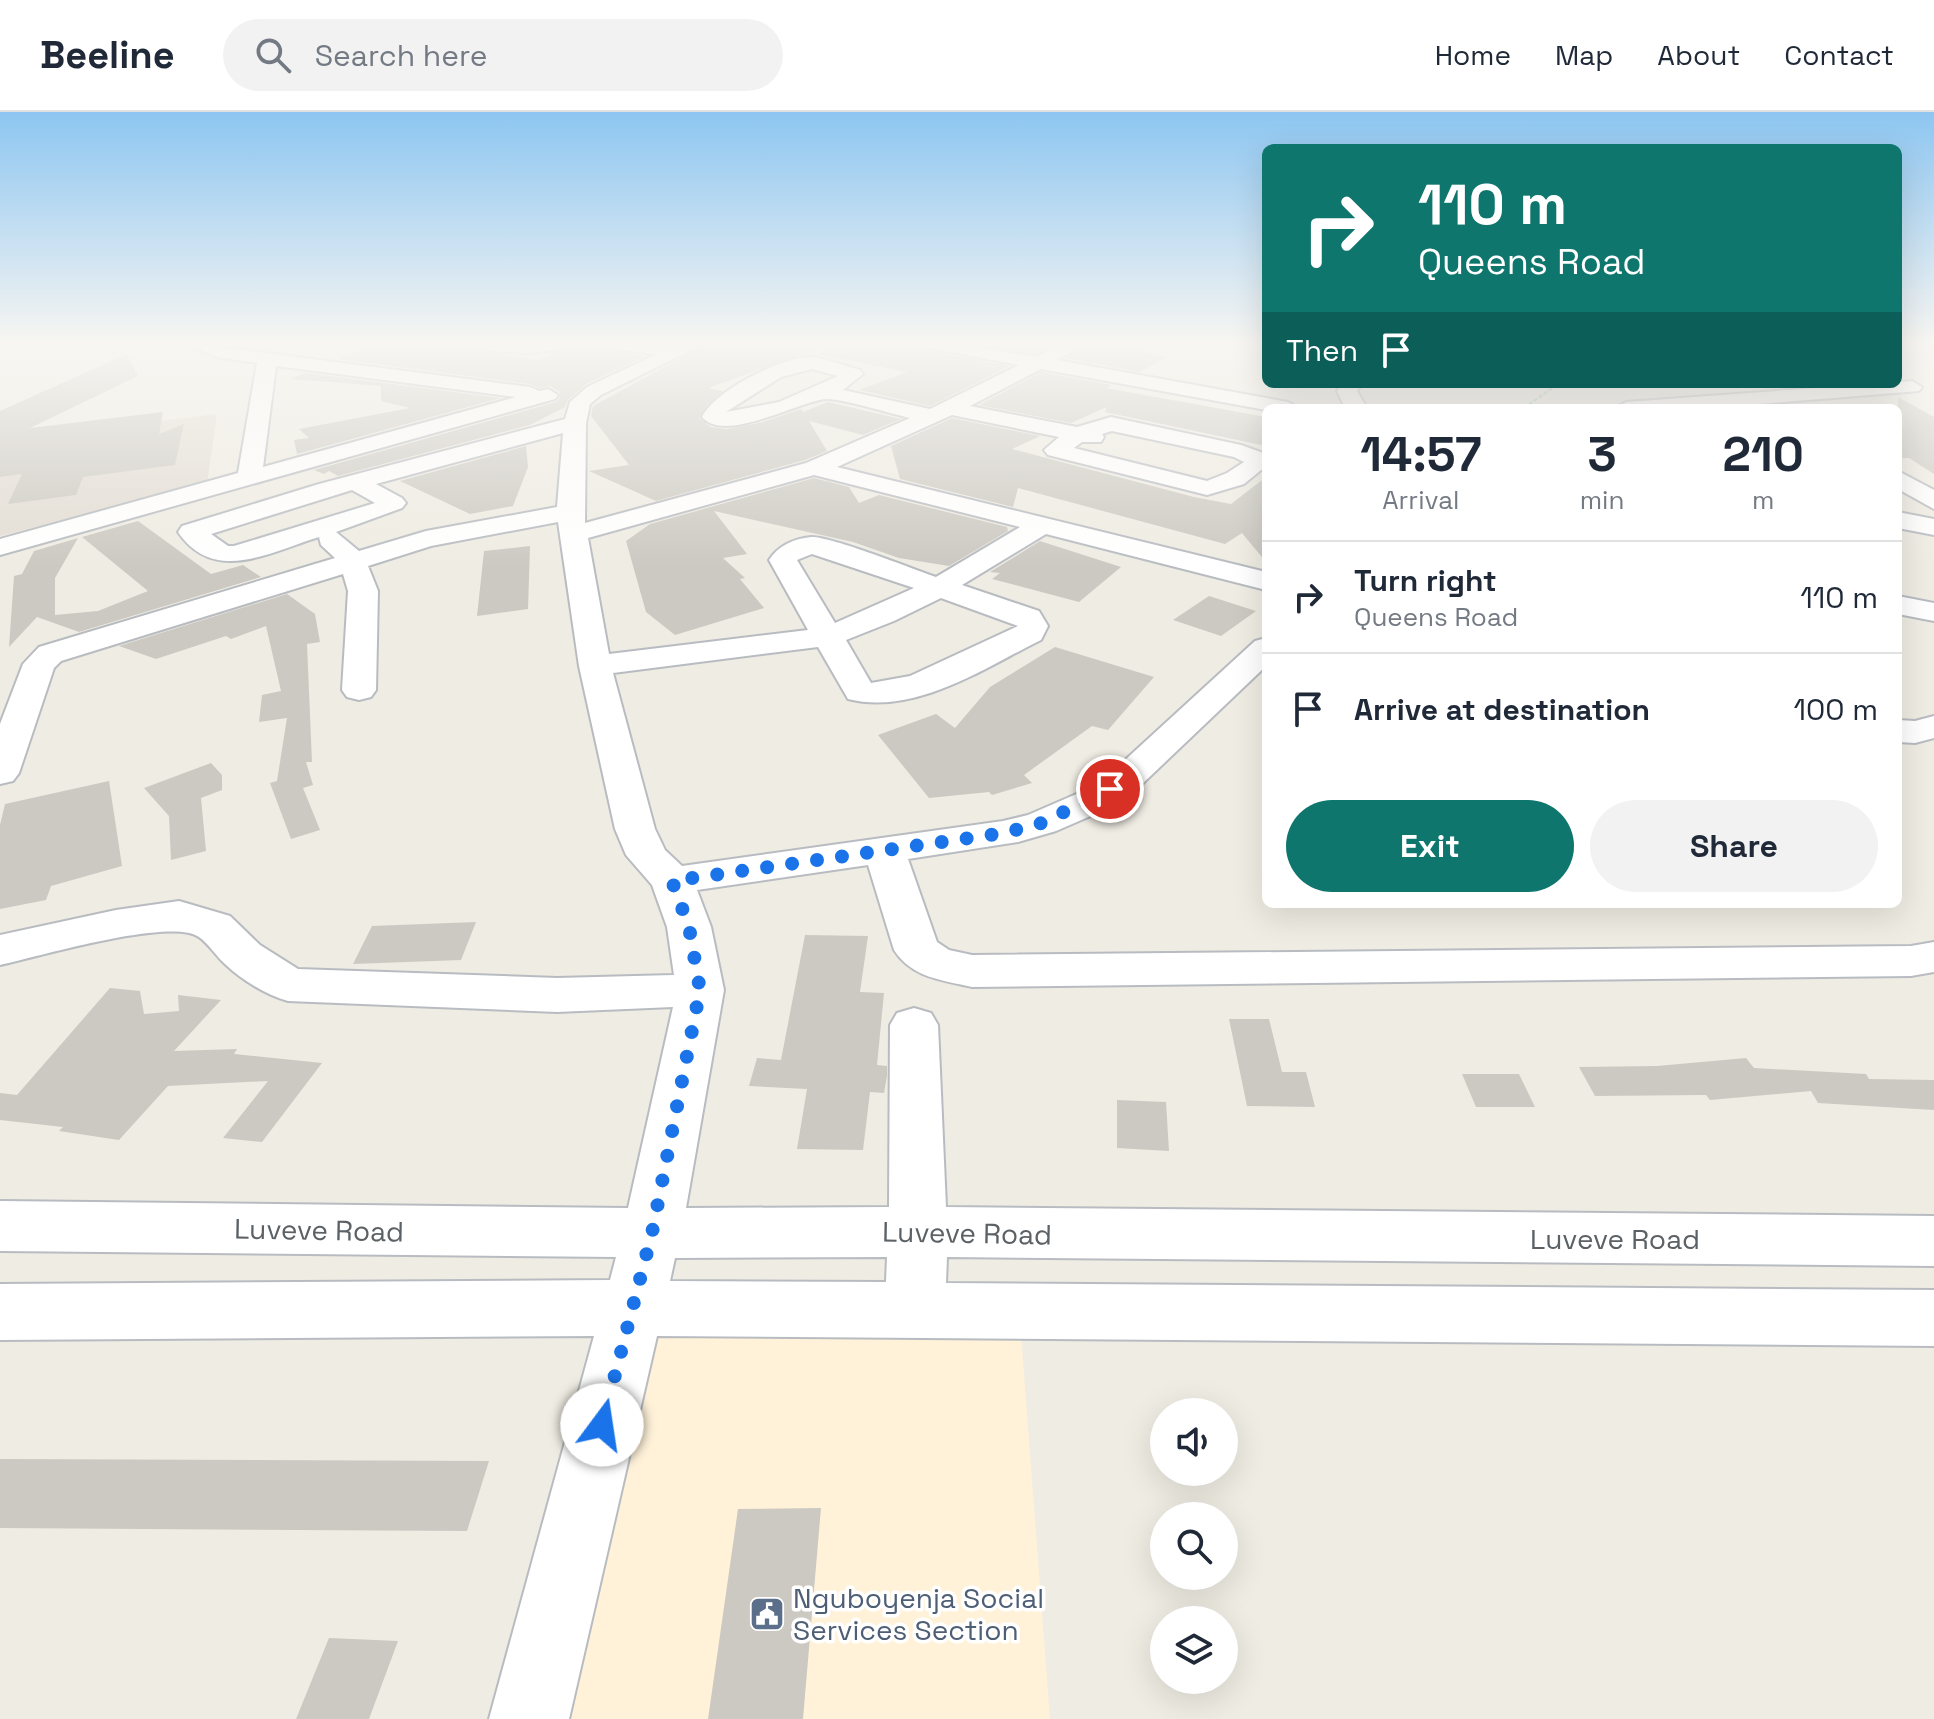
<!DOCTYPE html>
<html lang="en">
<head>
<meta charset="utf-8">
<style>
  body { margin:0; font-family:"Space Grotesk",sans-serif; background:#f2f2f3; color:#1f2937; height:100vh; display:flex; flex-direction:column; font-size:30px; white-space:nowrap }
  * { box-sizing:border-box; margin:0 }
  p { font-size:26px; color:#747a83 }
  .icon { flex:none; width:44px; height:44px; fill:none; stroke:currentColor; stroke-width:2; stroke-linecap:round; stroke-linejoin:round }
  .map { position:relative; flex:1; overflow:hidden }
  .details { position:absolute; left:1262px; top:292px; width:640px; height:504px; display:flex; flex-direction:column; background:#fff; border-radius:12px; box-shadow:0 8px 32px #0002 }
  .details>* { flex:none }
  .hud { position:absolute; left:1262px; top:32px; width:640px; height:244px; border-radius:12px; box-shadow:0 8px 32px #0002; background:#0f766e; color:#fff; overflow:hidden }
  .buttons { position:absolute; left:1150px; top:1286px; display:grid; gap:16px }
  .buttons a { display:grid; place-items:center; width:88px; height:88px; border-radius:50%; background:#fff; box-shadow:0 8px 32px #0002; font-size:40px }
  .pin { position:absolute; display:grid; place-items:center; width:68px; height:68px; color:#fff; margin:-34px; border:4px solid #fff; border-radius:50%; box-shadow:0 2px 8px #0007 }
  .me { position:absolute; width:88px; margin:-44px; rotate:14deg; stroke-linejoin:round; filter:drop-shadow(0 0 6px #0008) }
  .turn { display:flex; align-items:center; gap:28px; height:168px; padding:0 24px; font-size:36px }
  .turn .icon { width:104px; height:104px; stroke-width:2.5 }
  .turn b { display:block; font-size:56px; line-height:68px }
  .then { display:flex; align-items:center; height:76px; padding:0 24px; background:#0003; gap:16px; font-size:30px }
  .eta { display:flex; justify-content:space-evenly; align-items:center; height:136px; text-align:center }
  .eta b { font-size:48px; font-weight:600; line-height:56px }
  .cta { display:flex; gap:16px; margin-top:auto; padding:16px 24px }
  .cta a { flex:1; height:92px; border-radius:48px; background:#0f766e; color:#fff; font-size:32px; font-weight:600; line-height:92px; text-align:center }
  .cta a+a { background:#f2f2f3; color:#1f2937 }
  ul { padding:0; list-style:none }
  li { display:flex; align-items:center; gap:24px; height:112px; padding:0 24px; border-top:2px solid #e0e1e3 }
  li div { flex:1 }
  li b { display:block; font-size:30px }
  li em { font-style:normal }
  header { display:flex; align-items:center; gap:48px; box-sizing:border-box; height:112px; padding:0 40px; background:#fff; border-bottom:2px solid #e0e1e3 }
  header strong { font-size:38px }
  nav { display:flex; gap:44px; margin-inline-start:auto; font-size:28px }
  .search { width:560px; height:72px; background:#f2f2f3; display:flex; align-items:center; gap:20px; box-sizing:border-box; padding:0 28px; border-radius:44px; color:#747a83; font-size:30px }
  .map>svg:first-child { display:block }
  .commercial { fill:#fff2d9 }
  .education { fill:#e2ddd4 }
  .building { fill:#ccc9c2 }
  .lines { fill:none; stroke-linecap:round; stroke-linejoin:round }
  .minor-casing { stroke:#b8bcc1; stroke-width:4 }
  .path { stroke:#98cda1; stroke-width:2; stroke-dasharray:4 2; stroke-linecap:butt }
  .minor { fill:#fff; fill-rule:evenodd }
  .route { stroke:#1a73e8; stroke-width:14; stroke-dasharray:0 25.2 }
  .labels { text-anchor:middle; stroke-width:7; stroke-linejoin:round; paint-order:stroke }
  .near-street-label { font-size:28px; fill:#5b6165; stroke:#fff }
  .near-service-label { font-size:28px; fill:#4e5e75; stroke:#fff; text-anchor:start }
</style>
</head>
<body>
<header>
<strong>Beeline</strong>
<div class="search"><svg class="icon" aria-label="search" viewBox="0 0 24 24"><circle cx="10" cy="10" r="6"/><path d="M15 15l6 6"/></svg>Search here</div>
<nav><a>Home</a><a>Map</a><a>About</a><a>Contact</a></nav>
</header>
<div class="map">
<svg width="1934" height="1607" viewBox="0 0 1934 1607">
  <rect width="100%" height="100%" fill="#efece3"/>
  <path class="commercial" d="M 1020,1209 L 1050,1607 L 542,1607 L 637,1213 Z"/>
  <path class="education" d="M 217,302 L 207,371 L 0,424 L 0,328 Z"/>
  <g class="building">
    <path d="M 380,230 L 438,232 L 538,248 L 581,231 L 593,238 L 646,244 L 586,272 L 568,288 L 565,295 L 530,313 L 338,364 L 329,359 L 324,362 L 314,358 L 556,290 L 560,285 L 560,280 L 550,274 L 539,276 L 530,272 L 338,247 Z"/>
    <path d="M 710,230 L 912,230 L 923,238 L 1010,254 L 930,294 L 859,278 L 907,260 L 821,243 L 822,235 L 708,276 L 723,279 L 707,293 L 699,306 L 711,315 L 727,317 L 763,310 L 801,297 L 803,300 L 828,290 L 901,307 L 863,323 L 809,309 L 827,339 L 805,348 L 656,389 L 589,359 L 629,353 L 591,304 L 593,294 Z"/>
    <path d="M 969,230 L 1059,230 L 1036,242 Z"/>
    <path d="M 1091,230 L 1161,230 L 1141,240 L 1167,245 L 1139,260 L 1066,246 Z"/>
    <path d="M 127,242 L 138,264 L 30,316 L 163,300 L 159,322 L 184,312 L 175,353 L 83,365 L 76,383 L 8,392 L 22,362 L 0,365 L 0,299 Z"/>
    <path d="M 1041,260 L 1112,273 L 1106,276 L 1266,305 L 1266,334 L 1105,300 L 1107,295 L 1071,311 L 979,293 Z"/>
    <path d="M 306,261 L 501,286 L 297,342 L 294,328 L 309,326 L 299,317 L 410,296 L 381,289 L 381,274 L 291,267 Z"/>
    <path d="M 1898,285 L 1934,305 L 1934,362 L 1909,346 L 1898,346 Z"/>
    <path d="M 952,306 L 1040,324 L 1012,337 L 1194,385 L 1231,392 L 1266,365 L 1266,450 L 1242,421 L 1225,432 L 1018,376 L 1013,395 L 900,367 L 891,334 Z"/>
    <path d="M 526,334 L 528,355 L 513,394 L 470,402 L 400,369 Z"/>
    <path d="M 814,366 L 849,375 L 859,391 L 879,383 L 1007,415 L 1008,419 L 949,454 L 899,446 L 853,430 L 714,399 L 747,442 L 723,446 L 745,466 L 740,467 L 764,496 L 675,523 L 646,500 L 626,429 L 650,412 Z"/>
    <path d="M 138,409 L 211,462 L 243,453 L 261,465 L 79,520 L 37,505 L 9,535 L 14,464 L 22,462 L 34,439 L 78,426 L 55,466 L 55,503 L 98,499 L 148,479 L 82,425 Z"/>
    <path d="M 1040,429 L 1121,455 L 1079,490 L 992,467 L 1000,461 L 990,460 Z"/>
    <path d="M 530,434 L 528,497 L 477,504 L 484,439 Z"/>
    <path d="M 287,482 L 315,502 L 320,530 L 307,532 L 312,650 L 306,650 L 313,673 L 303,676 L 320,718 L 291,727 L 270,671 L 277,669 L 287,606 L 259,610 L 262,583 L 281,579 L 266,514 L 231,527 L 226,524 L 156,547 L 119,534 Z"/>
    <path d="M 1209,484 L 1256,499 L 1221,524 L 1173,508 Z"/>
    <path d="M 1055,535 L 1154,565 L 1108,618 L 1092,614 L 1024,663 L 1032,671 L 992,683 L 989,680 L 929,686 L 878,623 L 936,602 L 955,616 L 990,575 Z"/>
    <path d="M 211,651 L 222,663 L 222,678 L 201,686 L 206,739 L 171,748 L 169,704 L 144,676 Z"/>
    <path d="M 109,669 L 122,754 L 51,774 L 46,788 L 0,797 L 0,713 L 5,692 Z"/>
    <path d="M 476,810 L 461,848 L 353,852 L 372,814 Z"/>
    <path d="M 805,823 L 868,824 L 860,880 L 884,881 L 877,953 L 887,954 L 887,964 L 884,981 L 870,980 L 863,1038 L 797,1037 L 807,977 L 749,974 L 757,946 L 781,948 Z"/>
    <path d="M 110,876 L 140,879 L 144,902 L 179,899 L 178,883 L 221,888 L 174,939 L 237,937 L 234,942 L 322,951 L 262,1030 L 223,1026 L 268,969 L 168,974 L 119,1028 L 59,1019 L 63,1015 L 0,1008 L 0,981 L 17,983 Z"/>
    <path d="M 1229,907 L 1269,907 L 1282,960 L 1306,960 L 1315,995 L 1247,994 Z"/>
    <path d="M 1746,946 L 1754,956 L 1866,962 L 1869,967 L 1934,968 L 1934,998 L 1818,991 L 1811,979 L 1710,988 L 1706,983 L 1595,984 L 1579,955 L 1657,954 Z"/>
    <path d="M 1462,962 L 1519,962 L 1535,995 L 1476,995 Z"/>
    <path d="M 1117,988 L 1166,990 L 1169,1039 L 1117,1036 Z"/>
    <path d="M 0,1347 L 489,1349 L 467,1419 L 0,1416 Z"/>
    <path d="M 821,1396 L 803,1607 L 708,1607 L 738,1397 Z"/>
    <path d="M 329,1526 L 398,1529 L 369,1607 L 296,1607 Z"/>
  </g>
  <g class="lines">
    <g class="minor-casing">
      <g id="minor">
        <path d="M 184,230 L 210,230 L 226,236 L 530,275 L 539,279 L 548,277 L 558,283 L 555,287 L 0,443 L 0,427 L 238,361 L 257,251 L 216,245 ZM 276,254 L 516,285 L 263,355 Z"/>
        <path d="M 469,230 L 576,230 C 561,244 484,244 469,230 Z"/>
        <path d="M 584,230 L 676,233 L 684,230 L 707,230 L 601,283 L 590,292 L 586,311 L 585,411 L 806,351 L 910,306 C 892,302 841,286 826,287 C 800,289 724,332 702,305 C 714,279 781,245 811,245 C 826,246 845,254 860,258 L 863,262 L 843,278 L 930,297 L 1019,253 L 924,235 L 915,230 L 953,230 L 1036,245 L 1065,230 L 1088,230 L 1057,248 L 1288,290 L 1299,296 L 1266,298 L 1041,257 L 970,294 L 1077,315 L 1111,305 L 1241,333 L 1266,342 L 1266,354 L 1244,372 L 1207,383 L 1048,343 L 1044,338 L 1059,325 L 952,303 L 837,355 L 1266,460 L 1266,478 L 1046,422 L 962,473 L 1039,499 L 1048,514 L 1041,528 C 984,556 915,604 848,587 L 818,535 L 613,561 L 655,717 L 665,738 L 682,754 L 1003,709 L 1028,703 L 1081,680 L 1113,659 L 1255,529 L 1266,526 L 1266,554 L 1139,675 L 1109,696 L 1056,719 L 1018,730 L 908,747 L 937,830 L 949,838 L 972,843 L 1911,834 L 1934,830 L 1934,860 L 1911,864 L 972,875 C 942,868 912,866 894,838 L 868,753 L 697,778 L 711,815 L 724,878 L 686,1096 L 889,1095 L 890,913 L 897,901 L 914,896 L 931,901 L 938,913 L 946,1095 L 1934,1104 L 1934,1154 L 947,1145 L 946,1171 L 1934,1178 L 1934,1234 L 657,1224 L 569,1607 L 489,1607 L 594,1224 L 0,1228 L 0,1172 L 610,1168 L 616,1145 L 0,1139 L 0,1089 L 628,1096 L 673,895 L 557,900 L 288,889 C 266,883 242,868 225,852 C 216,844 209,832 199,825 C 171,805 37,845 0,853 L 0,823 L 116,798 L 179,789 L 230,804 L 260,833 L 298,857 L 557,866 L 674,863 L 667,815 L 652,773 L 626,743 L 615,717 L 579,554 L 558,410 L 431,434 L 368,454 L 378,479 L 376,578 L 371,585 L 359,588 L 347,585 L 342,578 L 348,479 L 343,462 L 61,549 L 54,556 L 19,661 L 13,669 L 0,672 L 0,612 L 23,552 L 39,535 L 335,446 L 321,433 L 319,425 C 270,440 214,473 178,420 L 182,414 L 319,372 L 565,307 L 570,290 L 587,275 L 657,242 L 593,235 ZM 812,257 L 838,264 L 779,290 L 726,300 L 781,265 ZM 1112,319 L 1234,345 L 1244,350 L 1227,361 L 1207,369 L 1074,336 L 1082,330 L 1101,330 L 1104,325 L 1102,322 ZM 563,321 L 557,395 L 426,419 L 359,439 L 336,420 L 402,396 L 406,391 L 402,386 L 376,372 ZM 814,363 L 1020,415 L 936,465 C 913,457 830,424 811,425 C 793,427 779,433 769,448 L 808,518 L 609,542 L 588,426 ZM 352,378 L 375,391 L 234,434 L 228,434 L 211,422 ZM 812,442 L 914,476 L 835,511 L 797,448 ZM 941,486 L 1018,514 L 910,564 L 871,571 L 846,528 L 894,509 ZM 887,1145 L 886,1170 L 670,1169 L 675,1146 Z"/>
        <path d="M 1912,269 L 1922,275 L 1919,279 L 1711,296 L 1615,296 L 1626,290 Z"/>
        <path d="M 1342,272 L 1362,272 L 1357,279 L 1367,296 L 1345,296 L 1337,279 Z"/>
        <path d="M 1898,359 L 1934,378 L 1934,397 L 1898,377 Z"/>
        <path d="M 1898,400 L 1934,407 L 1934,423 L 1898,416 Z"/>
        <path d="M 1898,484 L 1934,491 L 1934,509 L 1898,502 Z"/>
        <path d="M 1934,604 L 1934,626 L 1915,631 L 1898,630 L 1898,608 L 1915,609 Z"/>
      </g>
    </g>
    <path class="path" d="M 1524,296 L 1558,272"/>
    <use href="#minor" class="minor"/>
  </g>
  <linearGradient id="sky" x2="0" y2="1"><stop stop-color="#8dc6f1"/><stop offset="0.51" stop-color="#f8f6f2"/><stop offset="1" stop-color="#f8f6f2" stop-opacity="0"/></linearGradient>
  <rect width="1934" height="455" fill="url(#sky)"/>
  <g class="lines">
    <path class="route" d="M 602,1313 L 652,1121 L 700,878 L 689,815 L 672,769 L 1004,721 L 1042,711 L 1110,677"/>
  </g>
  <defs>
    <g id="civic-square" transform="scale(1.8)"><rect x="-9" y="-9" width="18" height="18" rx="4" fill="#5c6f8a" stroke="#fff"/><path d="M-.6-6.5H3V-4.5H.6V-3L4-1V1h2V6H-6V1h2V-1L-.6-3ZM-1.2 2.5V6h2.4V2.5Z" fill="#fff"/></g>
  </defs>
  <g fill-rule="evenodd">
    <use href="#civic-square" x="767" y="1502"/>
  </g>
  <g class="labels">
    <g class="near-street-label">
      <text transform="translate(319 1118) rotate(1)" y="10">Luveve Road</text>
      <text transform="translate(967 1121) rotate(1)" y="10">Luveve Road</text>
      <text x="1615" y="1137">Luveve Road</text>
    </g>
    <g class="near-service-label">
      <text x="793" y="1496">Nguboyenja Social<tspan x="793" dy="32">Services Section</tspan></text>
    </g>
  </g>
</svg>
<div class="buttons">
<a><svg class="icon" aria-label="sound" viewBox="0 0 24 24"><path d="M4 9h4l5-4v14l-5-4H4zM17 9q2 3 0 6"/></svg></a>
<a><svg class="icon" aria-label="search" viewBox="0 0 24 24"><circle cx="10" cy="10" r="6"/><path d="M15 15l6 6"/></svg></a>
<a><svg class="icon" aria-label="layers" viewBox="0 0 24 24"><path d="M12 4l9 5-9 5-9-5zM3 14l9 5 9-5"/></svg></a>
</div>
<div class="pin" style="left:1110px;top:677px;background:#d93025"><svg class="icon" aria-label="arrive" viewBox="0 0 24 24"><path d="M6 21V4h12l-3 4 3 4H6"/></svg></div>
<svg class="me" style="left:602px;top:1313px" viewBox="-20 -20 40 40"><circle r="19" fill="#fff"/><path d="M0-13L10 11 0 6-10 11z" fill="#1a73e8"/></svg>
<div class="hud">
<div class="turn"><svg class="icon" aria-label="right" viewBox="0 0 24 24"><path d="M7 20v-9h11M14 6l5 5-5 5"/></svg><div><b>110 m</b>Queens Road</div></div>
<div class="then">Then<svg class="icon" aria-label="arrive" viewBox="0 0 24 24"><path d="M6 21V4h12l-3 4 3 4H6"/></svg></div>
</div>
<section class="details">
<div class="eta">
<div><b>14:57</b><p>Arrival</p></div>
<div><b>3</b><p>min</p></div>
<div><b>210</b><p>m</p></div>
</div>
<ul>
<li><svg class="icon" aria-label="right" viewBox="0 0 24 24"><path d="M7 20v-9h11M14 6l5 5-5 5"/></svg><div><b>Turn right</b><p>Queens Road</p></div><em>110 m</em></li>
<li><svg class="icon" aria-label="arrive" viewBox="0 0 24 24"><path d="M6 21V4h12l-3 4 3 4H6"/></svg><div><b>Arrive at destination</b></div><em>100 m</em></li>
</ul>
<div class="cta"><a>Exit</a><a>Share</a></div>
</section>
</div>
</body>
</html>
